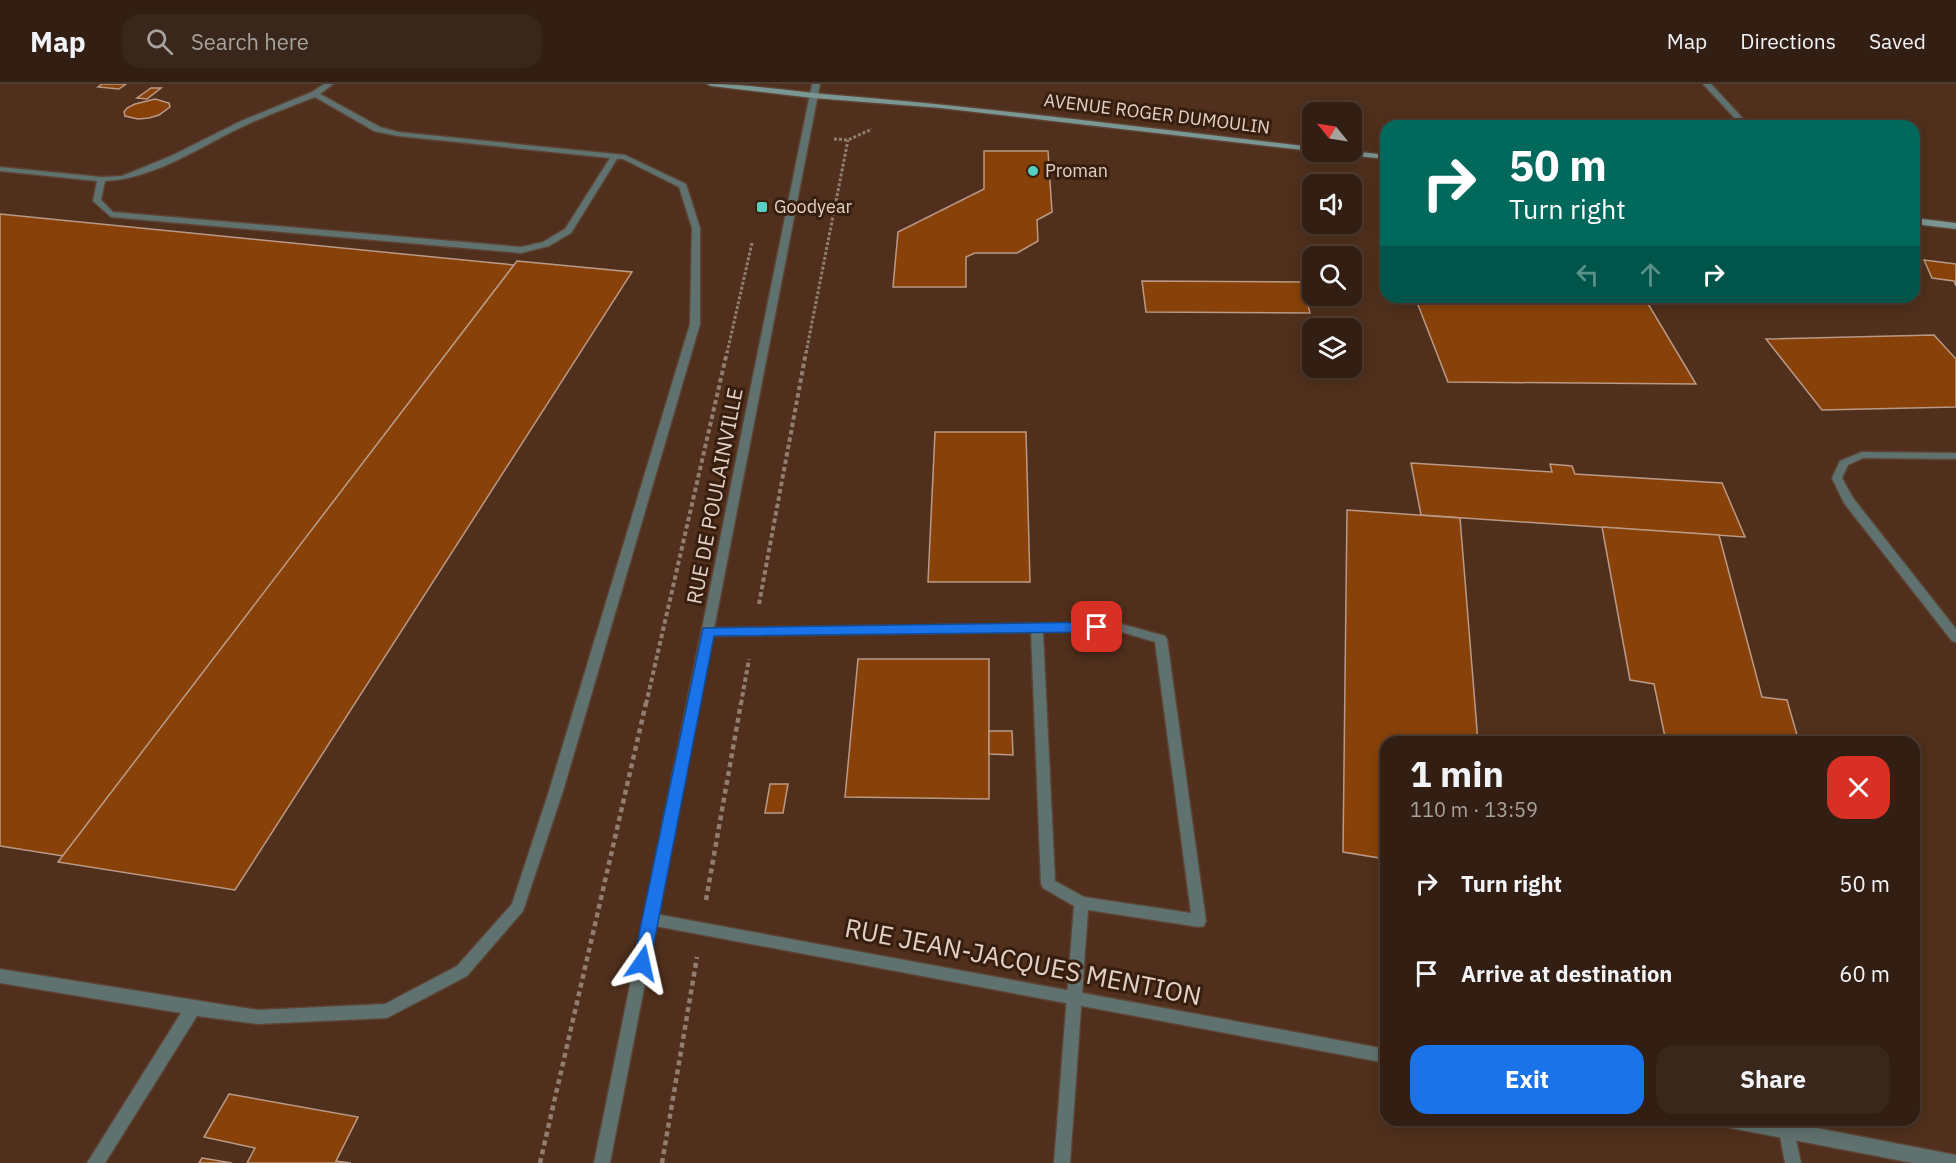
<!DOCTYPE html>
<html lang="en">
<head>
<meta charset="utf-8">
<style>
  body { margin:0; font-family:"IBM Plex Sans",sans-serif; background:#3a271b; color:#f1f3f6; height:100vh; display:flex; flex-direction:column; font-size:22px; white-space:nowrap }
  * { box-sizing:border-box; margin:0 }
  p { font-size:20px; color:#a8a29f }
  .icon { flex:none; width:33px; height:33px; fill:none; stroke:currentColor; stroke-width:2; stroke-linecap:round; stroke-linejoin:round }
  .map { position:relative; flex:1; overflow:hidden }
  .details { position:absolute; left:1380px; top:652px; width:540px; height:390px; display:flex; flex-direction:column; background:#321e12; border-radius:18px; box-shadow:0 3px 15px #0003,0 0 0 2px #4d3c32 }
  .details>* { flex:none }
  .guide { position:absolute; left:1380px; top:36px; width:540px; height:183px; border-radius:18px; box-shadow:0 3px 15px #0003,0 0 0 2px #4d3c32; background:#00695c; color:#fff; overflow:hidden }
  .needle { width:39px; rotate:300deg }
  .tools { position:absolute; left:1302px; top:18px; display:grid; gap:12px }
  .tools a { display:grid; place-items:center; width:60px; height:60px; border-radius:12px; background:#321e12; box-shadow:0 3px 15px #0003,0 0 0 2px #4d3c32; font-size:30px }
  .pin { position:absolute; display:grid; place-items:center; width:51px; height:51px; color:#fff; margin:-26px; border-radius:12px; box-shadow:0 3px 9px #0006 }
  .me { position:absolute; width:66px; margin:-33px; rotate:11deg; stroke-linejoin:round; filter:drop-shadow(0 0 4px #0008) }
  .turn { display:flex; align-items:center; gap:21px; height:126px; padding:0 30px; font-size:27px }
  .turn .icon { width:78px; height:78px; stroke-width:2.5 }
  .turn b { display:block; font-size:42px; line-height:51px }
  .lanes { display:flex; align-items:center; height:57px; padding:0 30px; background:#0003; justify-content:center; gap:30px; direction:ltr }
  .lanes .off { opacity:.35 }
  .round { display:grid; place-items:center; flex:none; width:63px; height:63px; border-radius:18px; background:#3a271b }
  .overview { display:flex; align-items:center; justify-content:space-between; height:102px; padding:0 30px }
  h1 { font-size:36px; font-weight:800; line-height:45px }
  .primary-button { display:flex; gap:12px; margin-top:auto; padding:12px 30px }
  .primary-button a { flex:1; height:69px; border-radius:18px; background:#1a73e8; color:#fff; font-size:24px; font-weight:800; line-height:69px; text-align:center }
  .primary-button a+a { background:#3a271b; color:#f1f3f6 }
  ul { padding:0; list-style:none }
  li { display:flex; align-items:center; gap:18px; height:90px; padding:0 30px }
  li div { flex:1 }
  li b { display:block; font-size:22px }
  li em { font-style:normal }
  header { display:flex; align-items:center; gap:36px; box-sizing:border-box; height:84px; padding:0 30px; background:#321e12; border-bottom:2px solid #4d3c32 }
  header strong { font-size:28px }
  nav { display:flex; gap:33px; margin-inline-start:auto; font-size:21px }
  .search { width:420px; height:54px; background:#3a271b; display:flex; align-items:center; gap:15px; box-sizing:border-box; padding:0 21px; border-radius:18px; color:#a8a29f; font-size:22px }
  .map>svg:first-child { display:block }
  .built { fill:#50301c; fill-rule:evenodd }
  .building { fill:#884209; stroke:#ba9a87; stroke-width:1.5 }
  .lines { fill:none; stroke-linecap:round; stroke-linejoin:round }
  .service-casing { stroke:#5c4334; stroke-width:3 }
  .minor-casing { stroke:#5c4334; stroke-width:3 }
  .tertiary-casing { stroke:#5c4334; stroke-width:3 }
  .secondary-casing { stroke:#5c4334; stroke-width:3 }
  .path-far2 { stroke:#937d70; stroke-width:3; stroke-dasharray:3 2; stroke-linecap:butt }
  .path-far1 { stroke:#937d70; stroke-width:4; stroke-dasharray:4.5 3; stroke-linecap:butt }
  .path { stroke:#937d70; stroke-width:4.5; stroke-dasharray:5 4; stroke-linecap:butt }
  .service { fill:#60726f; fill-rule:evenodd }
  .minor { fill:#60726f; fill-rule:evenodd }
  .tertiary { fill:#60726f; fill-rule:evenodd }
  .secondary { fill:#7b9793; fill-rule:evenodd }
  .route { fill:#1a73e8; stroke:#114b97; stroke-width:1.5 }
  .poi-dot { fill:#57cec1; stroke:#371e0e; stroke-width:2 }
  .labels { text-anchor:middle; stroke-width:6; stroke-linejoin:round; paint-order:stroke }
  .far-street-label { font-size:18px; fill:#e2d1c7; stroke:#371e0e }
  .far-poi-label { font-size:18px; fill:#e2d1c7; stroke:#371e0e; text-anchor:start }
  .street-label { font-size:21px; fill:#e2d1c7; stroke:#371e0e }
  .near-street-label { font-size:26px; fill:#e2d1c7; stroke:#371e0e }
</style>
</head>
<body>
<header>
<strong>Map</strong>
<div class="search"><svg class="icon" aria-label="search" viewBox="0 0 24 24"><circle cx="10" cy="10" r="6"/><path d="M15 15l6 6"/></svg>Search here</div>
<nav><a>Map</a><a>Directions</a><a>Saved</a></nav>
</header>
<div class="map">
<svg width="1956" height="1079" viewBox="0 0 1956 1079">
  <rect width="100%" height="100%" fill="#422818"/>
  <path class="built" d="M 0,0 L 1956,0 L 1956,1079 L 0,1079 ZM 1312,28 L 1352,28 L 1352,68 L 1312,68 ZM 1386,42 L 1914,42 L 1914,213 L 1386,213 ZM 1312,100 L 1352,100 L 1352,140 L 1312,140 ZM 1312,172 L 1352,172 L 1352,212 L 1312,212 ZM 1312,244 L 1352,244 L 1352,284 L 1312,284 ZM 1386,658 L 1914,658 L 1914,1036 L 1386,1036 Z"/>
  <g class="building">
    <path d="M 102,0 L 126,0 L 119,5 L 98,3 Z"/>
    <path d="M 151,4 L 161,4 L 147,15 L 137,14 Z"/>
    <path d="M 155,15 L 169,19 L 170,23 L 159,31 L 149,34 L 138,35 L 125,32 L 124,28 L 127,24 L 135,20 Z"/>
    <path d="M 1822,36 L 1827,42 L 1791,42 L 1786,37 Z"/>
    <path d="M 984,67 L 1048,67 L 1052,128 L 1037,136 L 1038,157 L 1017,169 L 975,169 L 966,173 L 966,203 L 893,203 L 898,148 L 984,105 Z"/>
    <path d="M 0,130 L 514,181 L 63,772 L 0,762 Z"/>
    <path d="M 1924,176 L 1956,180 L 1956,202 L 1954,197 L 1932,194 Z"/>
    <path d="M 517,177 L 632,188 L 235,806 L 58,778 Z"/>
    <path d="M 1142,197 L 1302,198 L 1310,229 L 1146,228 Z"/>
    <path d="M 1415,213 L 1644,213 L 1696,300 L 1448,298 Z"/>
    <path d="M 1934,251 L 1956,275 L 1956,323 L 1822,326 L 1766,255 Z"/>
    <path d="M 935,348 L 1026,348 L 1030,498 L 928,498 Z"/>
    <path d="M 1411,379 L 1552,388 L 1550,380 L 1572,382 L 1575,390 L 1722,399 L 1745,453 L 1421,431 Z"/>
    <path d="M 1347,426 L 1460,434 L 1478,658 L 1386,658 L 1386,775 L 1343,768 Z"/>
    <path d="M 1602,443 L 1719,451 L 1762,613 L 1787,616 L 1799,658 L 1666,658 L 1654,600 L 1630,596 Z"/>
    <path d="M 858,575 L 989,575 L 989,715 L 845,713 Z"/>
    <path d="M 989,647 L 1012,647 L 1013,671 L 989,670 Z"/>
    <path d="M 770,700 L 788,700 L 783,729 L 765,729 Z"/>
    <path d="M 229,1010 L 358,1033 L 336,1077 L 351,1079 L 247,1079 L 255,1064 L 204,1053 Z"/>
    <path d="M 202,1074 L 232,1079 L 199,1079 Z"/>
  </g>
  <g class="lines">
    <g class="service-casing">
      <g id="service">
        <path d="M 324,0 L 333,0 L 320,10 L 380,43 L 398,48 L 625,71 L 686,100 L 700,144 L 700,240 L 563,707 L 523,827 L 467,892 L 387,934 L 258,940 L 197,932 L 105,1079 L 87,1079 L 181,929 L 0,899 L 0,885 L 258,926 L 385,920 L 457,882 L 512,820 L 549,707 L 690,240 L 692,144 L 679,103 L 623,75 L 617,75 L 571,149 L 549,162 L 521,169 L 111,133 L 93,117 L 97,97 L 0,87 L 0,83 L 101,93 L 122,92 L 171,72 L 241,37 L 312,8 ZM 315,13 L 374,47 L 398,52 L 610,74 L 565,145 L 543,158 L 521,163 L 113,128 L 101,116 L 105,97 C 155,95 201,62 246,41 C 268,31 292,22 315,13 Z"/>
        <path d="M 1703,0 L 1711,0 L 1750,42 L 1742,42 Z"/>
        <path d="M 1862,368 L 1956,369 L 1956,375 L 1863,374 L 1848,381 L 1842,394 L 1853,414 L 1956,545 L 1956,558 L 1952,557 L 1844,419 L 1832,394 L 1840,377 Z"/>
        <path d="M 1118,539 L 1165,552 L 1167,555 L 1206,837 L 1204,842 L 1199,843 L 1088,826 L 1070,1079 L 1054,1079 L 1074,822 L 1043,804 L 1041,800 L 1031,548 L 708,552 L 702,548 L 708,544 ZM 1118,547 L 1155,558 L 1191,829 L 1084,813 L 1055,797 L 1043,548 Z"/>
        <path d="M 1787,1039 L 1793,1041 L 1801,1079 L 1785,1079 L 1779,1047 L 1781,1041 Z"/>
      </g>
    </g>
    <g class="minor-casing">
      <g id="minor">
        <path d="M 650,829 L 1386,965 L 1386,979 L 650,841 L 645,840 L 643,835 L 645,830 Z"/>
        <path d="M 1723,1036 L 1776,1036 L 1956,1071 L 1956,1079 L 1913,1079 L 1731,1044 L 1725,1042 Z"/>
      </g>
    </g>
    <g class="tertiary-casing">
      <path id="tertiary" d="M 812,0 L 820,0 L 610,1079 L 594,1079 Z"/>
    </g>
    <g class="secondary-casing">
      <g id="secondary">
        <path d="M 707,0 C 754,0 801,9 847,12 C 1003,25 1157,45 1312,63 L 1312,67 L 940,24 L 813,14 L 711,2 Z"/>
        <path d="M 1352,67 L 1386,71 L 1386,75 L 1337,70 L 1333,68 Z"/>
        <path d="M 1914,134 L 1956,139 L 1956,145 L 1914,140 Z"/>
      </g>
    </g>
    <g class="path-far2">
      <path d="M 834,55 L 848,56 L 872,45"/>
      <path d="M 727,269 L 752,159"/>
      <path d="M 806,269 L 848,56"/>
    </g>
    <g class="path-far1">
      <path d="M 759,520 L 806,268"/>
      <path d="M 646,620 L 727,268"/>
      <path d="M 741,620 L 749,575"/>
    </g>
    <g class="path">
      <path d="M 706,816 L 741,619"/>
      <path d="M 540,1079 L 646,619"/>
      <path d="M 662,1079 L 697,873"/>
    </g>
    <use href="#service" class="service"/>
    <use href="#minor" class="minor"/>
    <use href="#tertiary" class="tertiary"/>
    <use href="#secondary" class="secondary"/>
  </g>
  <path class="route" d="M 1097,538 L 1104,543 L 1097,548 L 714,552 L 650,879 L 648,884 L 642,887 L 636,884 L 633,879 L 703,544 Z"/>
  <g class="poi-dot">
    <circle cx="1033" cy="87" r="6"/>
    <rect x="756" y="117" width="12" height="12" rx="3"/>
  </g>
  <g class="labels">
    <g class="far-street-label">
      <text transform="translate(1157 30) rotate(7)" y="6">AVENUE ROGER DUMOULIN</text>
    </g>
    <g class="far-poi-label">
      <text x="1045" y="93">Proman</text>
      <text x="774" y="129">Goodyear</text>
    </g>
    <g class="street-label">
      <text transform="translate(715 412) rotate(-79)" y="7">RUE DE POULAINVILLE</text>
    </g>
    <g class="near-street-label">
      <text transform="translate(1023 878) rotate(11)" y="9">RUE JEAN-JACQUES MENTION</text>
    </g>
  </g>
</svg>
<div class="tools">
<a><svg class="needle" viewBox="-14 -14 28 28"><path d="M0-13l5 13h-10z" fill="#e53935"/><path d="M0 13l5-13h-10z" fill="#a8a29f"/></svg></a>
<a><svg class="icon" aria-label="sound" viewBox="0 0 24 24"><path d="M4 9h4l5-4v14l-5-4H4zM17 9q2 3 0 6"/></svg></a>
<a><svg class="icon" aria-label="search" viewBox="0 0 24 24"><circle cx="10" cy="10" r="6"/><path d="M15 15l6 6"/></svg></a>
<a><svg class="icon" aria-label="layers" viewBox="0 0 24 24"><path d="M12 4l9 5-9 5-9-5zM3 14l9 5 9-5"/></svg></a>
</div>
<div class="pin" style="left:1097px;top:543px;background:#d93025"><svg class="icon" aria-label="arrive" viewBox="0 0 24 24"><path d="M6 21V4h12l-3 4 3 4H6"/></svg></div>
<svg class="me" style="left:642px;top:879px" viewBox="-20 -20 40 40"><path d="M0-17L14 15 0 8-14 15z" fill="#1a73e8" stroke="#fff" stroke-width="4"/></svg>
<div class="guide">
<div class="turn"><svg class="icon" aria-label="right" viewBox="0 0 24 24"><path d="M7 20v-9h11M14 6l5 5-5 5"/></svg><div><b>50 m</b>Turn right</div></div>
<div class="lanes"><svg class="icon off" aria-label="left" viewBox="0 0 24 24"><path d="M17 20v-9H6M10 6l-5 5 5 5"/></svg><svg class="icon off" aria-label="ahead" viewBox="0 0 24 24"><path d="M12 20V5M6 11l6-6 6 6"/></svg><svg class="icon" aria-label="right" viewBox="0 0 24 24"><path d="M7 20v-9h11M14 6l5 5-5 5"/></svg></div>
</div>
<section class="details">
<div class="overview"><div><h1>1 min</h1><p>110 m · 13:59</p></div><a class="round" style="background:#d93025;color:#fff"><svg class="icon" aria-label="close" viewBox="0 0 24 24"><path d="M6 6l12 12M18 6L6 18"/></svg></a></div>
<ul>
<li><svg class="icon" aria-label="right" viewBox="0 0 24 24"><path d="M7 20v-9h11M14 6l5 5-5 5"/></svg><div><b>Turn right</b></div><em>50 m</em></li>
<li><svg class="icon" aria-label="arrive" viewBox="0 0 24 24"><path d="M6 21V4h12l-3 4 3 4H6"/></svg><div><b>Arrive at destination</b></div><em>60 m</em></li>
</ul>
<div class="primary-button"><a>Exit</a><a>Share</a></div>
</section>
</div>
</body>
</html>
